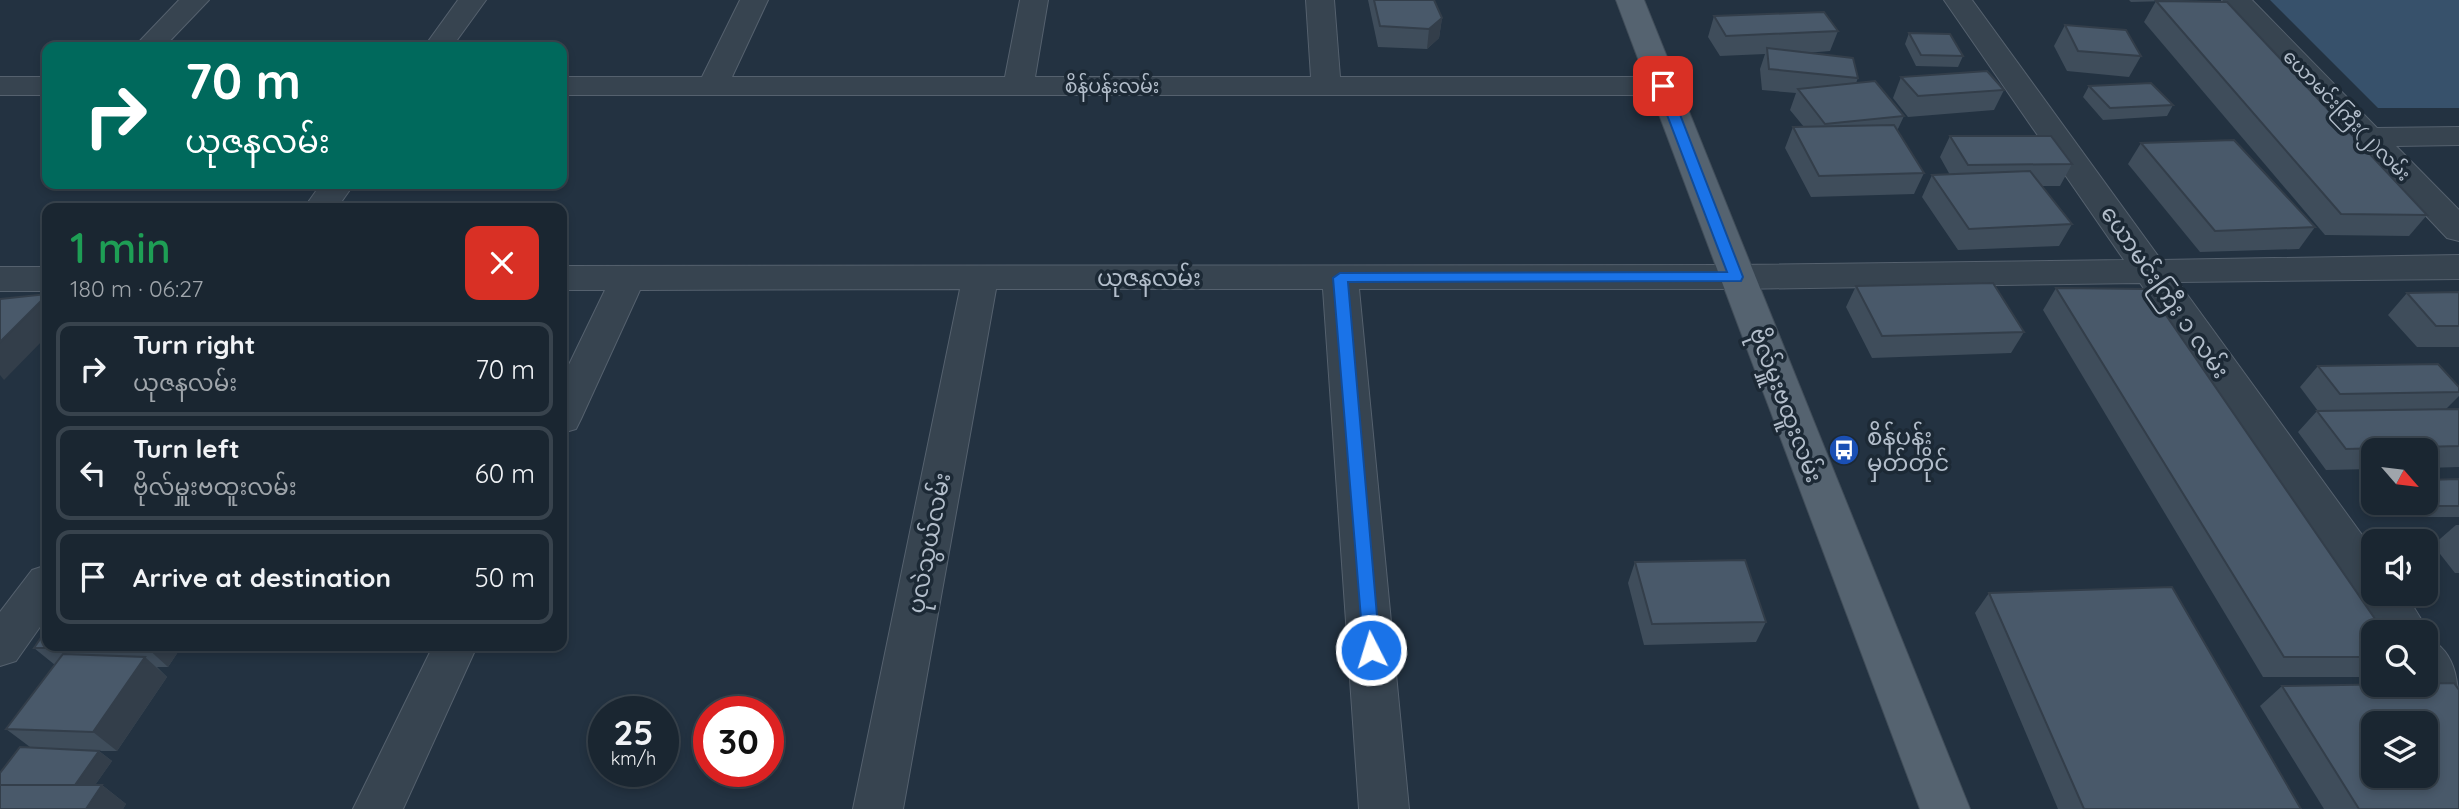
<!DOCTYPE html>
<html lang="en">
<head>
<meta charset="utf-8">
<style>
  body { margin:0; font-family:Quicksand,"Noto Sans Myanmar",sans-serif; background:#232e39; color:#f1f3f6; height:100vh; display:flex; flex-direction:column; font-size:26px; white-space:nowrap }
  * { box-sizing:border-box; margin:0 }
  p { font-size:23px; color:#9fa5ab }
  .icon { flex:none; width:38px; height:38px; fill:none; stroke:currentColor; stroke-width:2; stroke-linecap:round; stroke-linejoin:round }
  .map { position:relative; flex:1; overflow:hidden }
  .sheet { position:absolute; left:42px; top:203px; width:525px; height:448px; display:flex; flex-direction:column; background:#1a2631; border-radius:14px; box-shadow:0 4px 10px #0003,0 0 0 2px #38434d }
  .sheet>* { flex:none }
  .hud { position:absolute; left:42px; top:42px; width:525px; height:147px; border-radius:14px; box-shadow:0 4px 10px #0003,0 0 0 2px #38434d; background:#00695c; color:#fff; overflow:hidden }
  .needle { width:46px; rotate:118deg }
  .buttons { position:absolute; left:2361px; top:438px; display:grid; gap:14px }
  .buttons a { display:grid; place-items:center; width:77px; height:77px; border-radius:14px; background:#1a2631; box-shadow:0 4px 10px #0003,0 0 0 2px #38434d; font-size:35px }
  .speed { position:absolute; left:588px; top:696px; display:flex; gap:14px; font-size:35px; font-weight:700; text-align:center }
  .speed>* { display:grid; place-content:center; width:91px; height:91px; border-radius:50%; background:#1a2631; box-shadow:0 4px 10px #0003,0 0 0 2px #38434d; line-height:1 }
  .speed small { font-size:18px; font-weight:400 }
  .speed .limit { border:10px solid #d22; background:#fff; color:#111 }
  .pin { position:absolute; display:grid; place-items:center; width:60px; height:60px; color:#fff; margin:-30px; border-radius:14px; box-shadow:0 4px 10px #0006 }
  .me { position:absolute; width:77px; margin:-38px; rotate:355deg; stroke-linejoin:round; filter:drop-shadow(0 0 5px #0008) }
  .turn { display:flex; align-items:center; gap:24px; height:147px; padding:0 28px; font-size:32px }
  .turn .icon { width:91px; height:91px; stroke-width:2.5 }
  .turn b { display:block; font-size:49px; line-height:60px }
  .round { display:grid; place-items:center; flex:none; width:74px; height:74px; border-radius:14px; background:#232e39 }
  .overview { display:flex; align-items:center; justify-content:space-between; height:119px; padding:0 28px }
  h1 { font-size:42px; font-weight:600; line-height:52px; color:#1e9e55 }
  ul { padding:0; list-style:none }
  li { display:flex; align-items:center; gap:21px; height:94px; margin:0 14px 10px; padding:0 14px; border:4px solid #38434d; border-radius:14px }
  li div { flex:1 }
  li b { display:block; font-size:26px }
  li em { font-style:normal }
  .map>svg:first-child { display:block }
  .water { fill:#37516b }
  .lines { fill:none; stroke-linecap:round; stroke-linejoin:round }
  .minor-casing { stroke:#55616e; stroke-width:2 }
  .primary-casing { stroke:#404d59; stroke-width:2 }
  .minor { fill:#374450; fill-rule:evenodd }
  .primary { fill:#556370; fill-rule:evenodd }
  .wall { fill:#3f4d5b }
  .shaded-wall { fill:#333e4a }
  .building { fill:#49596a; stroke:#333e4a; stroke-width:2; fill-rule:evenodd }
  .route { fill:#1a73e8; stroke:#114b97; stroke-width:2 }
  .labels { text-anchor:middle; stroke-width:7; stroke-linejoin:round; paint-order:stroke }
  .far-street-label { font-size:19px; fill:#b3becb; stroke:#1c2935 }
  .street-label { font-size:23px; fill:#b3becb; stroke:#1c2935 }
  .poi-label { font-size:23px; fill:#b3becb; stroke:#1c2935; text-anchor:start }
</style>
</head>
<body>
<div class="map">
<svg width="2459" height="809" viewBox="0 0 2459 809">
  <rect width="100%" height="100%" fill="#233241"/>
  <path class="water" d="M 2270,0 L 2459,0 L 2459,108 L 2378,108 Z"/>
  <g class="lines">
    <g class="minor-casing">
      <g id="minor">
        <path d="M 179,0 L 209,0 L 164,47 L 134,47 Z"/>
        <path d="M 458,0 L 486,0 L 452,47 L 424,47 Z"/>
        <path d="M 740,0 L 768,0 L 732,77 L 1005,77 L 1020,0 L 1048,0 L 1035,77 L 1311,77 L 1306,0 L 1334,0 L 1340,77 L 1663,77 L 1674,80 L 1678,86 L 1674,92 L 1663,95 L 562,95 L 562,77 L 702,77 Z"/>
        <path d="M 1944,0 L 1972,0 L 2161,260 L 2459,255 L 2459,279 L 2178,282 L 2373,550 L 2373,593 L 2405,593 L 2429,632 L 2427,638 C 2459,652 2459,688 2459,725 L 2443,719 L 2419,684 L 2426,684 L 2426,632 L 2382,632 L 2140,283 L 1736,289 L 1359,289 L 1409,809 L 1359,809 L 1323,289 L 996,289 L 903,809 L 853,809 L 960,289 L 640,290 L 581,419 L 576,429 L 562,433 L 562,379 L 605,290 L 562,290 L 562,266 L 1736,265 L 2124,260 Z"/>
        <path d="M 2222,0 L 2252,0 L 2377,128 L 2459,127 L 2459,145 L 2396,146 L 2459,210 L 2459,241 L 2447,238 Z"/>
        <rect x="0" y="77" width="47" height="18"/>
        <path d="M 321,184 L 354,184 L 337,208 L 304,208 Z"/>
        <rect x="0" y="267" width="47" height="24"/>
        <path d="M 47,565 L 47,617 L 16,661 L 0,666 L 0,612 L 32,570 Z"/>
        <path d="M 433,646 L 477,646 L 403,809 L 353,809 Z"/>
      </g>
    </g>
    <g class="primary-casing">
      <path id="primary" d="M 1616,0 L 1644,0 L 1970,809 L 1920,809 Z"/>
    </g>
    <use href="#minor" class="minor"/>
    <use href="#primary" class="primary"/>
  </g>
  <g class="wall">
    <path d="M 1368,0 L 1434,0 L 1442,18 L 1439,38 L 1427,49 L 1378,47 Z"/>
    <path d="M 2129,0 L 2203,0 L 2131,2 Z"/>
    <path d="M 2156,1 L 2427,215 L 2409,236 L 2325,235 L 2144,22 Z"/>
    <path d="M 1714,16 L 1838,31 L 1830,51 L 1806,53 L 1858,78 L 1856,83 L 1904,116 L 1897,131 L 1924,173 L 1914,194 L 1811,197 L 1785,148 L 1793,127 L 1804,127 L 1790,110 L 1796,93 L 1762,90 L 1760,69 L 1765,54 L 1720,56 L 1708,37 Z"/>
    <path d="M 2065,25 L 2141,56 L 2129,77 L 2067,71 L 2054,46 Z"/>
    <path d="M 1909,33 L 1963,56 L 1958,67 L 1916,66 L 1905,44 Z"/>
    <path d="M 1901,77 L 2004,90 L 1994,110 L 1908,117 L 1893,98 Z"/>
    <path d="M 2089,86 L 2173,105 L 2167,116 L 2103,120 L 2083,97 Z"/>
    <path d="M 1950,136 L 2072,164 L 2060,186 L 2042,186 L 2072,224 L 2059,246 L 1958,250 L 1922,197 L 1932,175 L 1950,175 L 1940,157 Z"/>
    <path d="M 2141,143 L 2315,227 L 2299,249 L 2200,252 L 2128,164 Z"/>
    <path d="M 1856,286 L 2024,332 L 2011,353 L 1872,358 L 1846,307 Z"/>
    <path d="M 2056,288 L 2373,632 L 2373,677 L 2263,677 L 2043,310 Z"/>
    <path d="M 2459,292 L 2459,347 L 2417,347 L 2388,315 L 2407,293 Z"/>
    <path d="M 2318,366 L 2459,387 L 2459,396 L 2446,409 L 2459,409 L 2459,467 L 2426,468 L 2426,450 L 2373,450 L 2373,469 L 2326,470 L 2298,432 L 2317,411 L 2318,411 L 2300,387 Z"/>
    <path d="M 2459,479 L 2459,517 L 2413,517 L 2401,502 L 2426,502 Z"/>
    <path d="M 2456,525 L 2459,525 L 2459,573 L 2455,573 L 2433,545 Z"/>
    <path d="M 1635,562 L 1766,622 L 1756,642 L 1644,645 L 1628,583 Z"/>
    <path d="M 1989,593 L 2301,809 L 2058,809 L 1975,613 Z"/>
    <path d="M 47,646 L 182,646 L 168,667 L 157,667 L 167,677 L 117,751 L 99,751 L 112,761 L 95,785 L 102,785 L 126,804 L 123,809 L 0,809 L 30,747 L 6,729 L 55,665 L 34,648 Z"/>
    <path d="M 2282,686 L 2459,809 L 2324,809 L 2260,706 Z"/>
  </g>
  <g class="shaded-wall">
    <path d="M 1442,18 L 1439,38 L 1427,49 L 1429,29 Z"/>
    <path d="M 47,295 L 47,336 L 4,380 L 0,375 L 0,342 Z"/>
    <path d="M 148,646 L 182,646 L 168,667 L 146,647 Z"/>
    <path d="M 145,657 L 167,677 L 117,751 L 93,732 Z"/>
    <path d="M 99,751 L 112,761 L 86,798 L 73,788 Z"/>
    <path d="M 102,785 L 126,804 L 123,809 L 86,809 Z"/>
  </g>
  <g class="building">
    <path d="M 1374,0 L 1434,0 L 1442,18 L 1429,29 L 1380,26 Z"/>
    <path d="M 2156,1 L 2227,2 L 2427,215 L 2341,214 Z"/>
    <path d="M 1824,12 L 1838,31 L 1726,36 L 1714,16 Z"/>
    <path d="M 2065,25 L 2126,30 L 2141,56 L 2078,51 Z"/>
    <path d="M 1909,33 L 1950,34 L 1963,56 L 1921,55 Z"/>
    <path d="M 1767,48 L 1853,58 L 1858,78 L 1769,69 Z"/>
    <path d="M 1987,71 L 2004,90 L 1918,96 L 1901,77 Z"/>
    <path d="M 1875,81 L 1904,116 L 1825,124 L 1798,89 Z"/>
    <path d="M 2151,83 L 2173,105 L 2110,108 L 2089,86 Z"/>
    <path d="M 1894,125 L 1924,173 L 1819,176 L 1793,127 Z"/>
    <path d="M 1950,136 L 2051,136 L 2072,164 L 1968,165 Z"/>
    <path d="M 2234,140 L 2315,227 L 2215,231 L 2141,143 Z"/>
    <path d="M 2030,171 L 2072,224 L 1969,229 L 1932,175 Z"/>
    <path d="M 1993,283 L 2024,332 L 1882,336 L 1856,286 Z"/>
    <path d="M 2056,288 L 2148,289 L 2384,632 L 2373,632 L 2373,657 L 2284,657 Z"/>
    <path d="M 2459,292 L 2459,326 L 2436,326 L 2407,293 Z"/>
    <path d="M 47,294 L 47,295 L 0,342 L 0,299 Z"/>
    <path d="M 2438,364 L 2459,387 L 2459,392 L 2340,394 L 2318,366 Z"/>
    <path d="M 2459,409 L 2459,446 L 2346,449 L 2317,411 Z"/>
    <path d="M 2459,479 L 2459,506 L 2424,506 L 2421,502 L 2426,502 L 2426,480 Z"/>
    <path d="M 1745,560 L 1766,622 L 1652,624 L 1635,562 Z"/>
    <path d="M 2172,587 L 2301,809 L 2084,809 L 1989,593 Z"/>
    <path d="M 47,629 L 47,646 L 148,646 L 146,647 L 34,648 Z"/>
    <path d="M 63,654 L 145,657 L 93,732 L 6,729 Z"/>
    <path d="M 2454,683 L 2459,690 L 2459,809 L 2359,809 L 2282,686 ZM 2373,723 L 2426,723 L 2426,775 L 2373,775 Z"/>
    <path d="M 20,747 L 99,751 L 75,785 L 0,785 L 0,773 Z"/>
    <path d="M 0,785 L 102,785 L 86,809 L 0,809 Z"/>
  </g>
  <path class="route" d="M 1658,83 L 1669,86 L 1743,277 L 1741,281 L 1348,282 L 1380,650 L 1378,655 L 1364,655 L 1333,278 L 1340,273 L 1727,272 L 1656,86 Z"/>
  <defs>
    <g id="bus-disc" transform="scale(1.575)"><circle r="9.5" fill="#1a4fb4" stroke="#1c2935"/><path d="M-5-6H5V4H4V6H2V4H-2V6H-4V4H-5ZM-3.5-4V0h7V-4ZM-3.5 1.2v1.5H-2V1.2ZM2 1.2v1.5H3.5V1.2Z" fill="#fff"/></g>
  </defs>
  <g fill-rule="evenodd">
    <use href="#bus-disc" x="1844" y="450"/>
  </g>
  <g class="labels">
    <g class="far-street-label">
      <text x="1112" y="93">စိန်ပန်းလမ်း</text>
      <text transform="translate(2347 115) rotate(46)" y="7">ယောမင်းကြီး(၂)လမ်း</text>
    </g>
    <g class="street-label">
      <text x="1149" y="286">ယုဇနလမ်း</text>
      <text transform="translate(2165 292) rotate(55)" y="8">ယောမင်းကြီး ၁ လမ်း</text>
      <text transform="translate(1786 405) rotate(69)" y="8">ဗိုလ်မှူးဗထူးလမ်း</text>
      <text transform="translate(929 543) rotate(-79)" y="8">ပုလဲသွယ်လမ်း</text>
    </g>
    <g class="poi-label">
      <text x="1867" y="445">စိန်ပန်း<tspan x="1867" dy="26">မှတ်တိုင်</tspan></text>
    </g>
  </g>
</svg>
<div class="buttons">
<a><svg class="needle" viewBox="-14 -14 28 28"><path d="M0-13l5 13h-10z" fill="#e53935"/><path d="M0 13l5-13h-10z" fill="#9fa5ab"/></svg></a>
<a><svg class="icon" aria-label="sound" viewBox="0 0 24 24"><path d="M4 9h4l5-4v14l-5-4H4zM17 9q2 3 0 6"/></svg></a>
<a><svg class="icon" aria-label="search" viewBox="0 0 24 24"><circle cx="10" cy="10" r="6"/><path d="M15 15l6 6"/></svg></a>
<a><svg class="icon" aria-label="layers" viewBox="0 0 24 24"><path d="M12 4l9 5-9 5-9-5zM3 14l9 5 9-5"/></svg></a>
</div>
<div class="speed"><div>25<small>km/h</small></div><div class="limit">30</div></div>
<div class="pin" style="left:1663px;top:86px;background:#d93025"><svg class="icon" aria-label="arrive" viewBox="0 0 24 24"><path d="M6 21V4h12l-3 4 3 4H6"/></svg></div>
<svg class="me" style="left:1371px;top:650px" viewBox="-20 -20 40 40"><circle r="17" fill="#1a73e8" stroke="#fff" stroke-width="3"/><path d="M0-11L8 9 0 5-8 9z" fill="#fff"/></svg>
<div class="hud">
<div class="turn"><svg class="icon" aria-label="right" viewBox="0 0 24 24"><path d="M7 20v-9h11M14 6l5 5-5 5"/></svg><div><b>70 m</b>ယုဇနလမ်း</div></div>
</div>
<section class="sheet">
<div class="overview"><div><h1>1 min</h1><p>180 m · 06:27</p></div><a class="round" style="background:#d93025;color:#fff"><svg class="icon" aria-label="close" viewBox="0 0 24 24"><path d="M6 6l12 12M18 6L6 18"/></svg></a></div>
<ul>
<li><svg class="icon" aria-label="right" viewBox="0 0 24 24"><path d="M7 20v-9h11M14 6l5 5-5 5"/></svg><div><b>Turn right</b><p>ယုဇနလမ်း</p></div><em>70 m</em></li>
<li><svg class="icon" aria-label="left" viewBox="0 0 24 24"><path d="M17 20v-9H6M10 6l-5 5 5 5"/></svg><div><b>Turn left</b><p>ဗိုလ်မှူးဗထူးလမ်း</p></div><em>60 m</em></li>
<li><svg class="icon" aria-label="arrive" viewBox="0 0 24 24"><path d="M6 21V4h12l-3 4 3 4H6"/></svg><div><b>Arrive at destination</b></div><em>50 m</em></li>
</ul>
</section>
</div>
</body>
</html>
